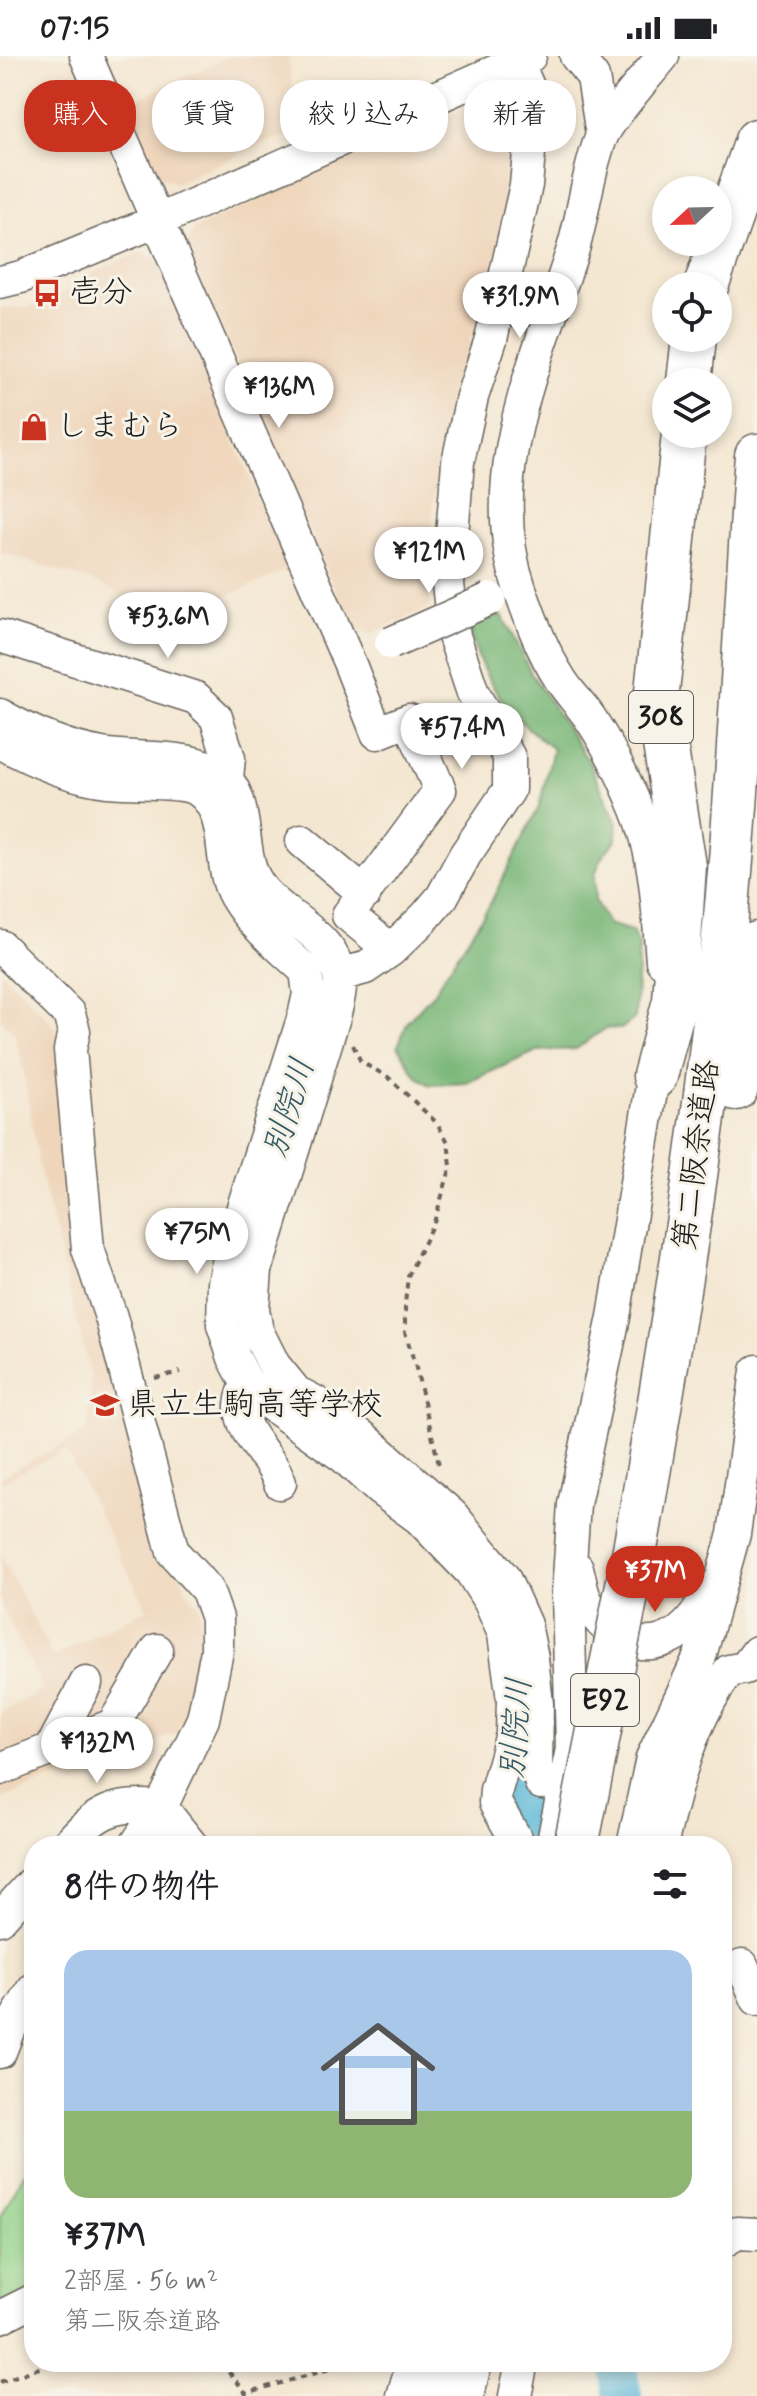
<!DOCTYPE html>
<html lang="ja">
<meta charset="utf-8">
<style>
:root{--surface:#fff;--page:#f6f6f6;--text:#202124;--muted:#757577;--line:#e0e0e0;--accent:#c8321e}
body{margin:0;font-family:Mynerve,"Klee One",sans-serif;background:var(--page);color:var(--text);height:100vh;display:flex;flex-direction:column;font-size:30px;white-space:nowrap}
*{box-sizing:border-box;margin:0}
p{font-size:26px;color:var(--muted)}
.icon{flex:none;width:44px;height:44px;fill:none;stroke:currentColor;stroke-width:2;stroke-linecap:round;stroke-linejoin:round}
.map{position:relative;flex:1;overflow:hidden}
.drawer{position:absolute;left:24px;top:1780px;width:708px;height:536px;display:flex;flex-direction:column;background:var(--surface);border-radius:32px;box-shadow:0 4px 12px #0003}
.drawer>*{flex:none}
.hud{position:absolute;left:24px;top:24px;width:710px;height:72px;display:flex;gap:16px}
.needle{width:52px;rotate:248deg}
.buttons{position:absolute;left:652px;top:120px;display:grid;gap:16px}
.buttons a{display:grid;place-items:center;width:80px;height:80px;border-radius:50%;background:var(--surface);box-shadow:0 4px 12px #0003;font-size:40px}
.price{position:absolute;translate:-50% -68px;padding:0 18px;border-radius:28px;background:#fff;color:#222;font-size:26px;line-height:52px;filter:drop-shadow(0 2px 4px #0008)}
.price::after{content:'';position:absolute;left:50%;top:48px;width:24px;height:18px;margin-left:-12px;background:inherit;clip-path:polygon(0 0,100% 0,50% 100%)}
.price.active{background:var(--accent);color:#fff}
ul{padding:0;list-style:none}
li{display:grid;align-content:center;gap:16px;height:424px;padding:0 40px}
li+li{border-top:2px solid var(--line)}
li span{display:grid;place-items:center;height:248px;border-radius:24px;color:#555}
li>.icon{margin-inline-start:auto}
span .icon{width:144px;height:144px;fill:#fffc;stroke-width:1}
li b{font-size:34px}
h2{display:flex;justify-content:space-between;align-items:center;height:96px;padding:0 40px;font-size:34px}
.chip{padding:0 28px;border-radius:32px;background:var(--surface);box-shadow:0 4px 12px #0003;font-size:28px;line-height:72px}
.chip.active{background:var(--accent);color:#fff}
.status{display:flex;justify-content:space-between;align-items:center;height:56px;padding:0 40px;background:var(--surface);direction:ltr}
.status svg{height:22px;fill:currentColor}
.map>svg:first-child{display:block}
.built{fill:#efd6bb}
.green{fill:#93d389;stroke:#587852;stroke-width:2}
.forest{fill:#76b575;stroke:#496848;stroke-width:2}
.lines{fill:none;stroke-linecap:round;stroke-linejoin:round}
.river{stroke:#59b7d8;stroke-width:38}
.minor-casing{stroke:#68635c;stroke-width:35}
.highway-casing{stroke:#68635c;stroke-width:47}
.path{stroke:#68635c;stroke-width:4;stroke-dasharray:6 6;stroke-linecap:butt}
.minor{stroke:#fff;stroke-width:32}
.highway{stroke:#fff;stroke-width:44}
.minor-bridge-casing{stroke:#68635c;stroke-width:35;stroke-linecap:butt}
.highway-bridge-casing{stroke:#68635c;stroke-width:47;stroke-linecap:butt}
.minor-bridge{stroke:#fff;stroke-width:32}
.highway-bridge{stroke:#fff;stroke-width:44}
.labels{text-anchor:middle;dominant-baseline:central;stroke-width:6;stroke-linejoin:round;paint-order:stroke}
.shield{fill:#f7f3e8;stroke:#5e5c59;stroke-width:2}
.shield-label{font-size:30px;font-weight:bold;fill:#1c1c1c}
.poi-label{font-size:32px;fill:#1c1c1c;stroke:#f7f3e8;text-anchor:start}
.street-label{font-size:32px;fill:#1c1c1c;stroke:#f7f3e8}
.water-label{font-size:34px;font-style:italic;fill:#345a67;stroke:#f7f3e8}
</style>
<div class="status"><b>07:15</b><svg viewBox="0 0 49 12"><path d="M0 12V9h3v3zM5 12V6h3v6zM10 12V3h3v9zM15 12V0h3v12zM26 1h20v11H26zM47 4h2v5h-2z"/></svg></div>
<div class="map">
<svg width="757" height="2340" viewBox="0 0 757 2340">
<rect width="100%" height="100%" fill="#f7f3e8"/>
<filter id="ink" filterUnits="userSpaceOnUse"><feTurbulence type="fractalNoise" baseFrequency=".0125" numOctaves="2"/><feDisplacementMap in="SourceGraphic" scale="16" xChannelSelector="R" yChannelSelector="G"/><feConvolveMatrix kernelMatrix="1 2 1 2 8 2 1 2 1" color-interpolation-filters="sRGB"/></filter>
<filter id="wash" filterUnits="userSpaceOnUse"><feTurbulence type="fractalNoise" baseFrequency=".006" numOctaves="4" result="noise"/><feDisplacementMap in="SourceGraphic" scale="32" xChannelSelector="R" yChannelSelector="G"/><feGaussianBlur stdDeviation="1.8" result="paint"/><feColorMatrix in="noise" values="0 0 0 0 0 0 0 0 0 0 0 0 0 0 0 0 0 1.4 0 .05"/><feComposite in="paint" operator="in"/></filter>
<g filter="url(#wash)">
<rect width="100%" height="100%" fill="#f4e7d2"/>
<path class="built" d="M230 0H288L298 76 264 87 176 127 159 120 127 48Z
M510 32 517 57 498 192 438 394 429 499 430 551 371 578 353 573 186 191 194 173Z
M139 197 156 203 289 513 172 564 95 526 0 496V252H25L73 233 94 216Z
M0 914 57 973 76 1195 186 1533 200 1551V1585L198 1623 186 1674 0 1743V1656L43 1634 0 1548V1498L53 1601 147 1553 66 1394 0 1427V1421L88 1375 91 1322 40 1116 21 1002 15 978 0 963Z"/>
<path class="green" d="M34 2107V2238L0 2256V2162L24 2117Z"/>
<path class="forest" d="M502 559 531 617 589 706 617 767 616 784 603 799 595 818V845L608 868 632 875 639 889 635 962 621 973 606 972 576 993 537 995 466 1027 430 1029 416 1020 398 990 408 965 432 939 489 850 539 751 553 693C518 666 495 643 478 601 475 591 470 581 471 571L485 562Z"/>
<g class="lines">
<path class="river" d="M519 1686C513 1717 505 1736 525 1764
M617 2306 623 2340"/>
</g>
</g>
<g filter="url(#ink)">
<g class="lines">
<defs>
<path id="minor" d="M86 0 349 606 377 677 409 664 440 734 348 859 391 894
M576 0 593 21 602 79
M0 226 21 221 157 165 530 0
M0 580 196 642 216 661 229 702 227 722
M0 659C31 677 66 692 102 698 137 704 176 698 210 712 250 730 239 780 251 814 268 861 336 871 340 925 341 936 337 950 334 961L256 1214 253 1253 257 1275 274 1309 296 1336 317 1347 364 1382 452 1459 504 1522 525 1569 532 1602 537 1648 536 1713 541 1727
M0 686C32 704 71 721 108 725 129 728 183 724 198 734 232 757 216 808 235 840 253 871 281 891 306 915L309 938 304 960 232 1186 224 1227 223 1269 234 1302 247 1327 271 1349 344 1401 379 1433 419 1462 471 1516 490 1546 504 1578 513 1644 512 1678 496 1734 495 1747 520 1790
M302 785 365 838
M0 890 69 958 74 975 70 994 88 1193 111 1261 173 1496 207 1534 217 1562V1595L203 1663 161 1751 135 1790
M662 905C658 855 656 797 636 751 624 722 609 691 592 665 582 649 568 637 559 621 542 595 530 562 520 533 480 419 539 301 573 193 584 157 587 117 601 82 609 62 648 19 663 0
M339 919 365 912 391 894 425 861 442 841 465 799 509 734V701L473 637 454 580 448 528 458 406 472 341 491 283 526 129 534 44 517 6
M247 1327C245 1334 240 1345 241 1352 242 1380 272 1401 280 1427
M577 1512C580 1522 581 1533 585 1542 608 1591 661 1605 695 1560 701 1552 704 1541 709 1532
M51 1693 86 1627
M0 1713 113 1669 157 1594
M66 1790C97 1755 113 1747 161 1751L192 1790
M552 1790 572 1693 568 1537 574 1448 614 1261 657 999
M633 1790 652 1702 700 1600 734 1478 757 1315
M661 1790C676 1727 690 1667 729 1615L745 1612 757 1596
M0 1863 34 1825
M742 1909 757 1943
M0 1996 8 1975 34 1933
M722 2186 737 2177 757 2178
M0 2261 34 2244
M403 2340 413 2306
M434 2340 440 2306
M515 2340 522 2306"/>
<path id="highway" d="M706 230 757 85
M689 326 694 282
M655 1020 675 945 684 810 657 636 684 378
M736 1032 757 888
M634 1499C674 1268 712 1037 731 804 742 670 747 534 757 400
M462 2340 469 2306"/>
</defs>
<use href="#minor" class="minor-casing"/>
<use href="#highway" class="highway-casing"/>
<path class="path" d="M353 989 361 1006 388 1021 437 1067 448 1086 451 1110 435 1163 408 1220 405 1248V1276L416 1312 440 1413
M155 1322 180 1316
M221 2306 246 2337 354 2306
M0 2326 56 2306"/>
<use href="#minor" class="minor"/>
<use href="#highway" class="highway"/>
<defs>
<path id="minor-bridge" d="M391 587 490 543"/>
<path id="highway-bridge" d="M576 1790 634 1499"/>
</defs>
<use href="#minor-bridge" class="minor-bridge-casing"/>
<use href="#highway-bridge" class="highway-bridge-casing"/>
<use href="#minor-bridge" class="minor-bridge"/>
<use href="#highway-bridge" class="highway-bridge"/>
</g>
</g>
<defs>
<symbol id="bus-bare" viewBox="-9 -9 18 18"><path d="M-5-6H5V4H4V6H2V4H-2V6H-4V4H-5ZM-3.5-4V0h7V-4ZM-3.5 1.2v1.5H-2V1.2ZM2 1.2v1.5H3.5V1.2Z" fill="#c8321e" stroke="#f7f3e8" stroke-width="2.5" paint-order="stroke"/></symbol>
<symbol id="shop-bare" viewBox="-9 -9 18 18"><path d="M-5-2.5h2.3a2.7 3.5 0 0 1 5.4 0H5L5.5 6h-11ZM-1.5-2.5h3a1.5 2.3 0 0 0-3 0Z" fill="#c8321e" stroke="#f7f3e8" stroke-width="2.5" paint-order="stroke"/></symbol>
<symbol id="school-bare" viewBox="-9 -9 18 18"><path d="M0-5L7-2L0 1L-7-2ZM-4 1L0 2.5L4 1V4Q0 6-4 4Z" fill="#c8321e" stroke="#f7f3e8" stroke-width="2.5" paint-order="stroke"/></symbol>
</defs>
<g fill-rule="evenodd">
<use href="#bus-bare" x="27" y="217" width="40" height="40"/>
<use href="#shop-bare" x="14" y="351" width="40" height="40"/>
<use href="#school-bare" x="85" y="1329" width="40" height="40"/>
</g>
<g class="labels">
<g class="shield">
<rect x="629" y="635" width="64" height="52" rx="6"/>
<rect x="571" y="1618" width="68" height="52" rx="6"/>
</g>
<g class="shield-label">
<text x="661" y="661">308</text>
<text x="605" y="1644">E92</text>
</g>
<g class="poi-label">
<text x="69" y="237">壱分</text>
<text x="56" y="371">しまむら</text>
<text x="127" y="1349">県立生駒高等学校</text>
</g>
<g class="street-label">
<text transform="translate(697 1099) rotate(-83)">第二阪奈道路</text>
</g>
<g class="water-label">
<text transform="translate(290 1052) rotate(-73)">別院川</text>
<text transform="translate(517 1672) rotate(-86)">別院川</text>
</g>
</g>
</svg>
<div class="buttons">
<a><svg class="needle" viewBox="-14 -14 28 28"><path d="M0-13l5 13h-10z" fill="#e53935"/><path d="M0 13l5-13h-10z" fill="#757577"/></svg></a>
<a><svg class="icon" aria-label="locate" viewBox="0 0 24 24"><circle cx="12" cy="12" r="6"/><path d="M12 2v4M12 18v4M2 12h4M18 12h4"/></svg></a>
<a><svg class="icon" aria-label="layers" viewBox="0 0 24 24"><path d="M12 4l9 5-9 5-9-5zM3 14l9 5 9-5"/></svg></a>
</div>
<b class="price" style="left:520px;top:284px">¥31.9M</b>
<b class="price" style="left:279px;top:374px">¥136M</b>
<b class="price" style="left:429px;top:539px">¥121M</b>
<b class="price" style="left:168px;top:604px">¥53.6M</b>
<b class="price" style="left:462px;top:715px">¥57.4M</b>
<b class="price" style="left:197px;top:1220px">¥75M</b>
<b class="price active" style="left:655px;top:1558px">¥37M</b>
<b class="price" style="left:97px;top:1729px">¥132M</b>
<div class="hud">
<a class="chip active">購入</a>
<a class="chip">賃貸</a>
<a class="chip">絞り込み</a>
<a class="chip">新着</a>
</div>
<section class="drawer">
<h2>8件の物件<svg class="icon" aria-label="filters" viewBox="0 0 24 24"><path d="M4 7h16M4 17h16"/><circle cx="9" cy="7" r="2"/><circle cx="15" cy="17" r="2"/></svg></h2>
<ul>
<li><span style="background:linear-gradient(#a9c7e8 65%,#8fb573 0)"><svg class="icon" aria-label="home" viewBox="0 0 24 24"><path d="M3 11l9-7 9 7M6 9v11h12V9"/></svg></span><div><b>¥37M</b><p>2部屋 · 56 m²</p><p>第二阪奈道路</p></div></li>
</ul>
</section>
</div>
